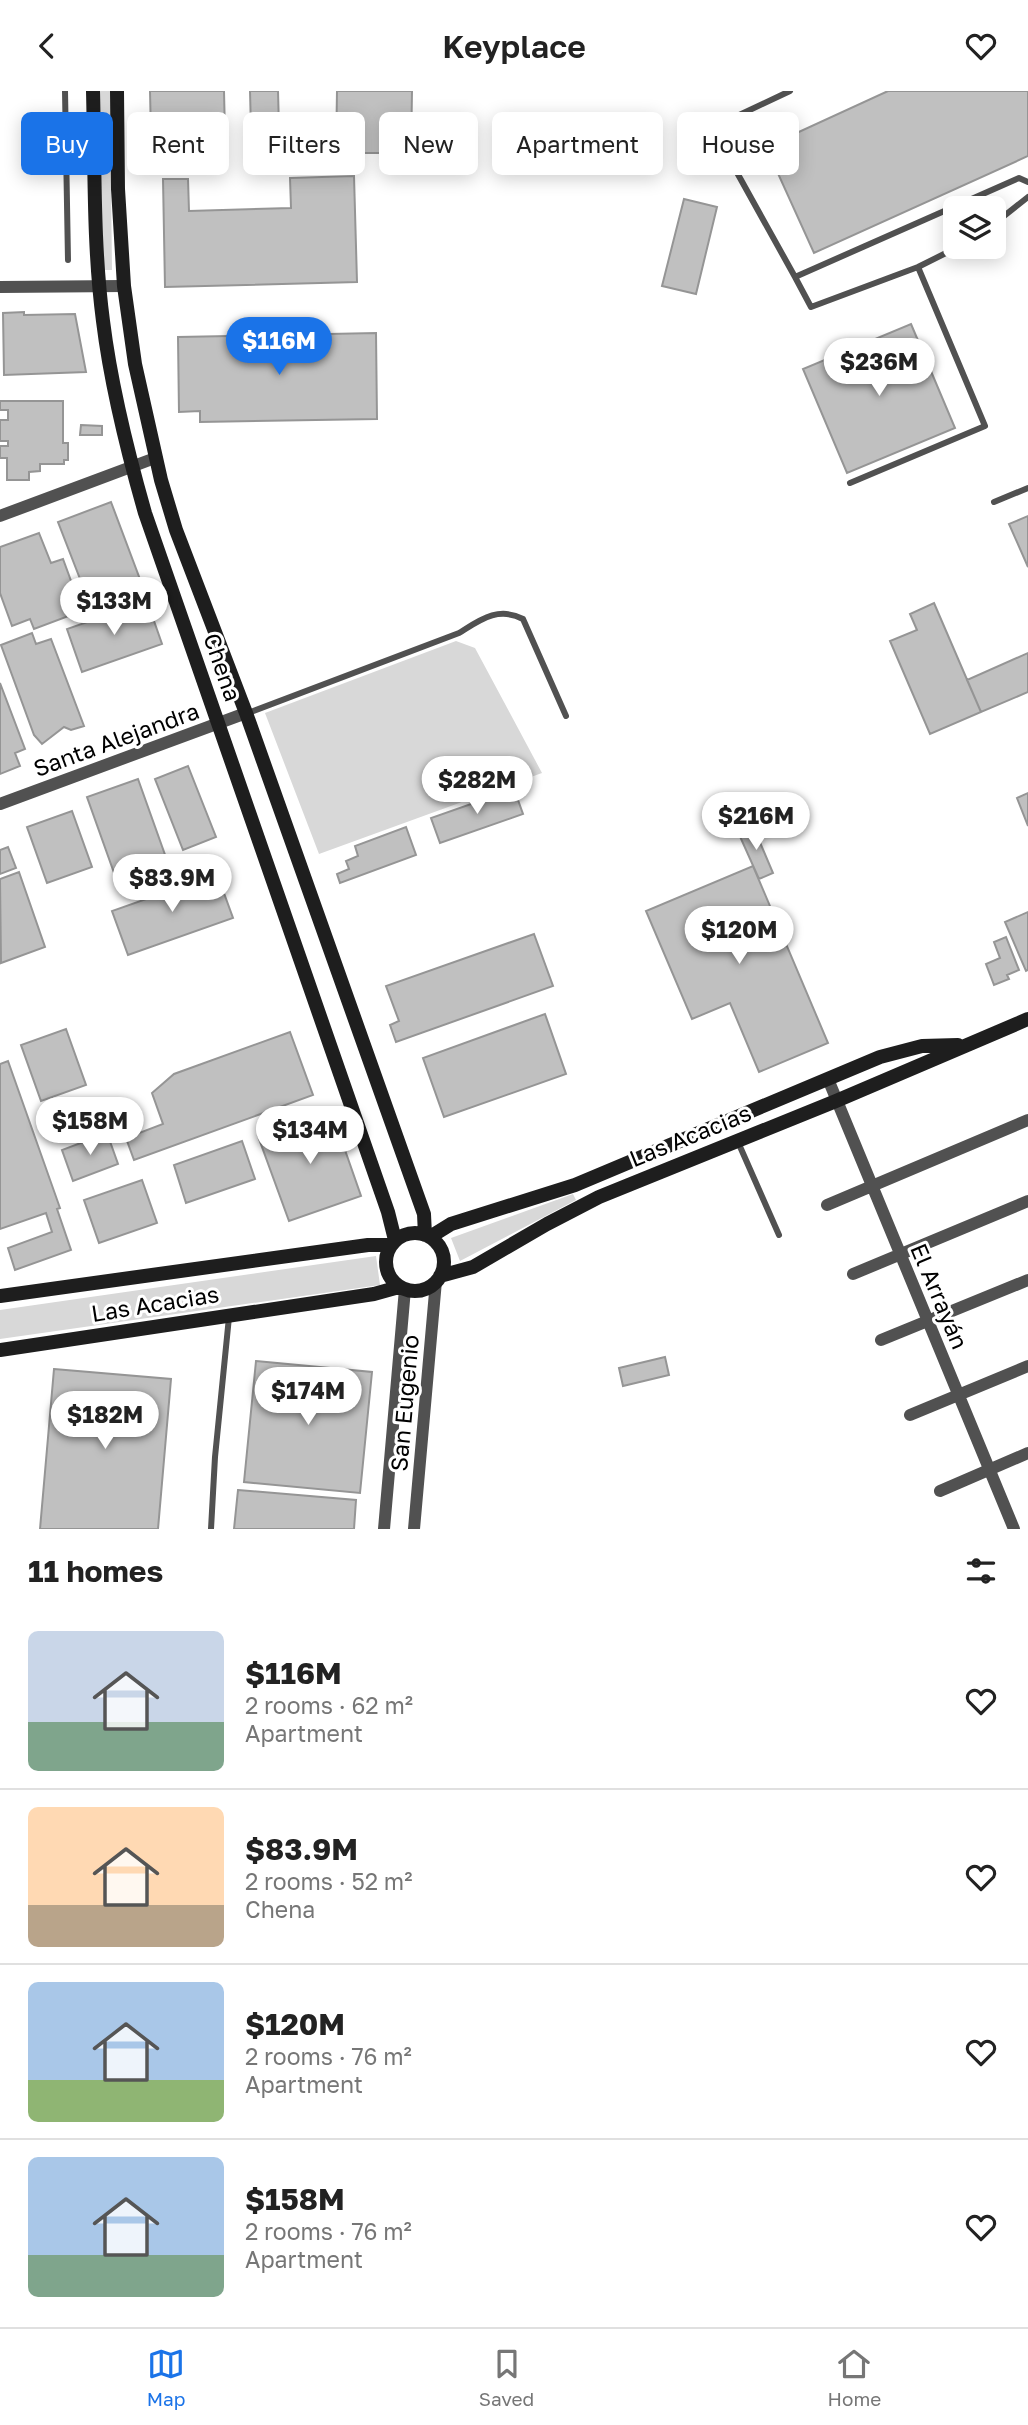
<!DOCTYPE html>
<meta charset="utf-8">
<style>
:root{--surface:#fff;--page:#f2f2f2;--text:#222;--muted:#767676;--line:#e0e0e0;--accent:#1a73e8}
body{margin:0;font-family:"Golos Text",sans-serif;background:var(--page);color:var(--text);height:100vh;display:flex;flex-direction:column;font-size:26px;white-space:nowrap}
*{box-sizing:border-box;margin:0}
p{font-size:23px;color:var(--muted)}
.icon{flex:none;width:38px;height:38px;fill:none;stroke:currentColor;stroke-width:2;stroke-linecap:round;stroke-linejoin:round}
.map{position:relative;height:1438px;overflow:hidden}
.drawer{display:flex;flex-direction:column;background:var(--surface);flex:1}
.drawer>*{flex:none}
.hud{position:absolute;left:21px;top:21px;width:987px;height:63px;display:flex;gap:14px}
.fabs{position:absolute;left:943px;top:105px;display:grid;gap:14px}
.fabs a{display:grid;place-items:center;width:63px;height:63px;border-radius:10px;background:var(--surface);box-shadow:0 4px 18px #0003;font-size:35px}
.price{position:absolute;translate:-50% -60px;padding:0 16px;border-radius:24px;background:#fff;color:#222;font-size:23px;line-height:46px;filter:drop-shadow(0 2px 4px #0008)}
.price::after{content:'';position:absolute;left:50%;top:42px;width:21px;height:16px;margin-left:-10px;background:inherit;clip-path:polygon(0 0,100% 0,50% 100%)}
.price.current{background:var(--accent);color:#fff}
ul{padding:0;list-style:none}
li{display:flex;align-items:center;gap:21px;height:175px;padding:0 28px}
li+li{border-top:2px solid var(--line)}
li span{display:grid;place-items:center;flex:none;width:196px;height:140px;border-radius:10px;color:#555}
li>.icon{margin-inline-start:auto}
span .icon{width:84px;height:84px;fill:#fffc;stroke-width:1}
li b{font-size:30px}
h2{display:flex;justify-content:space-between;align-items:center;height:84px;padding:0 28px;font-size:30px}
.pill{padding:0 24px;border-radius:10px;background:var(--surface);box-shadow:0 4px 18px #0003;font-size:24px;line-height:63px}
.pill.current{background:var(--accent);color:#fff}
header{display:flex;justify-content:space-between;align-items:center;height:91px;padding:0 28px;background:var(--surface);font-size:32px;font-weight:600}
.dock{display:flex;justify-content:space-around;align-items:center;height:98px;border-top:2px solid var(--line);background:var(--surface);font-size:19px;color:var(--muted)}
.dock a{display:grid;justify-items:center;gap:4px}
.dock .current{color:var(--accent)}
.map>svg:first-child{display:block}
.green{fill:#d8d8d8}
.building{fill:#c0c0c0;stroke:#959595;stroke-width:2}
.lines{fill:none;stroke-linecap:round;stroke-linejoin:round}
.lane{stroke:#515151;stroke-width:6}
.street{stroke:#515151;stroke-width:12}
.secondary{stroke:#1e1e1e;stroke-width:14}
.labels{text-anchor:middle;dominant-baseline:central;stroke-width:6;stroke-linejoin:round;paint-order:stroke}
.street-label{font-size:23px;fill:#000;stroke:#fff}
</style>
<header><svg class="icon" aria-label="back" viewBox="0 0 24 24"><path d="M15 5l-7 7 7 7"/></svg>Keyplace<svg class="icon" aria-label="heart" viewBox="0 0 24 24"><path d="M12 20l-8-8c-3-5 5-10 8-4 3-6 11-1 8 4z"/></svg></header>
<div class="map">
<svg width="1028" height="1438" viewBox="0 0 1028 1438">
<rect width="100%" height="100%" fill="#fff"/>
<path class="green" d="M99 0H110L112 179H103Z
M456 550 475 557 542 682 319 763 265 622Z
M573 1103 576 1109 460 1170 451 1147Z
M376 1165 380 1194 0 1248V1219Z"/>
<path class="building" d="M150 0H224L225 43 151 44Z
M250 0H278L279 37 251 38Z
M337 0H412L411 62H336Z
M888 0H1028V65L814 162 766 56Z
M354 85 357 191 165 196 163 88H188L189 120 291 117 290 87Z
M684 108 717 116 696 203 662 195Z
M24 221V224L75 223 86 281 4 284 3 222Z
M911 233 955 337 847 382 803 278Z
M376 242 377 328 200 331V320L179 321 178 246Z
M0 310H63V352H68V369H64V373H40V380L29 381V389H7V367H0V355H8V350H0V329H8V319H0Z
M81 334 102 335V344H80Z
M111 411 141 491 89 511 58 431Z
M1028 425V476L1009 433Z
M39 442 51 472 63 468 82 520 34 538 30 528 12 535 0 502V456Z
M147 510 162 553 82 581 67 538Z
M934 512 981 621 930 643 890 550 917 539 910 523Z
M32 542 36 553 51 548 84 635 71 639 64 636 42 653 34 644 1 554Z
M1028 562V601L981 621 967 589Z
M0 592 25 658 15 662 20 675 0 683Z
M188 675 216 746 183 759 155 688Z
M138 688 169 775 118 793 87 706Z
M514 698 523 723 440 752 431 727Z
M1028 702V735L1017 707Z
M72 720 92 776 47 792 27 736Z
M753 735 773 782 759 788 738 741Z
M406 736 416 764 340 792 337 783 349 778 346 770 358 765 355 755Z
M8 756 16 777 0 783V759Z
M753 775 828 952 759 981 730 912 692 928 646 820Z
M19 781 45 856 1 872 0 788Z
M217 783 233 827 128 864 112 820Z
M1028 821V879L1026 880 1005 831Z
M534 843 553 895 396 951 390 934 399 930 386 895Z
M1006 846 1019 879 1007 884 1009 888 994 894 986 873 1000 867 994 851Z
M545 923 566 983 444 1026 423 967Z
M66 938 86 994 41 1010 21 954Z
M290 941 313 1004 134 1069 126 1047 163 1033 152 1002 174 983Z
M8 970 60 1117 57 1118 71 1159 15 1179 8 1157 52 1141 46 1122 0 1138V973Z
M331 1019 361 1105 289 1130 258 1045Z
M107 1042 118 1073 73 1090 62 1059Z
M242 1050 255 1088 186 1112 174 1074Z
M142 1089 157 1132 99 1152 84 1109Z
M665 1266 669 1284 623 1295 619 1277Z
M256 1270 372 1281 360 1402 244 1391Z
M54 1278 171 1288 158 1438H40Z
M238 1399 356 1409 354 1438H234Z"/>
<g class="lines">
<path class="lane" d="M65 0 68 169
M790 0 735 26 723 42 725 60 795 186 1019 87 1028 91
M994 133 1028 106
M795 186 811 216 918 176 958 156
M850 392 985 335 918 176
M994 411 1028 397
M248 622 459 542C480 529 498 515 523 528L566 625
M738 1051 779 1144
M211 1438 215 1366 229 1226"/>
<path class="street" d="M0 196 124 195
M0 425 155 367
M0 713 246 622
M828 988 1014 1438
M827 1114 1028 1029
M853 1183 1028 1110
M881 1249 1028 1189
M910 1324 1028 1275
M940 1400 1028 1362
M384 1438 405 1198
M414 1438 436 1190"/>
<path class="secondary" d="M93 0C95 76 93 154 103 230 111 295 127 359 145 422L388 1121 395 1149
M117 0 118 98 124 195 135 273 161 389 176 439 246 622 424 1123 425 1144
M386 1171a29 29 0 1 1 58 0a29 29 0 1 1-58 0Z
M430 1146 451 1133 575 1094 880 966 922 955 958 954
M440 1185 473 1176 547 1133 599 1106 836 1010 1028 928
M0 1205 368 1154H391
M0 1259 374 1203 399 1196"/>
</g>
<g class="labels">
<g class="street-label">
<text transform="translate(223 576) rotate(71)">Chena</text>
<text transform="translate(116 648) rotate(-20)">Santa Alejandra</text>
<text transform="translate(690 1044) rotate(-22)">Las Acacias</text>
<text transform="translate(940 1205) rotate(67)">El Arrayán</text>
<text transform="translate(155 1212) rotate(-9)">Las Acacias</text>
<text transform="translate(404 1312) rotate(-85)">San Eugenio</text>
</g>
</g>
</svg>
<div class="fabs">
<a><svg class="icon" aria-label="layers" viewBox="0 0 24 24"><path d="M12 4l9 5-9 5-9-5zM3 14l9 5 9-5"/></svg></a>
</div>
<b class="price current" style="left:279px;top:286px">$116M</b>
<b class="price" style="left:879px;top:307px">$236M</b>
<b class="price" style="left:114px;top:546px">$133M</b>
<b class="price" style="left:477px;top:725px">$282M</b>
<b class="price" style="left:756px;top:761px">$216M</b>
<b class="price" style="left:172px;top:823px">$83.9M</b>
<b class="price" style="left:739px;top:875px">$120M</b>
<b class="price" style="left:90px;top:1066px">$158M</b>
<b class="price" style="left:310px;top:1075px">$134M</b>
<b class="price" style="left:308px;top:1336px">$174M</b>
<b class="price" style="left:105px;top:1360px">$182M</b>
<div class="hud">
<a class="pill current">Buy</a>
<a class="pill">Rent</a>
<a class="pill">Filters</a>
<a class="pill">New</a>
<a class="pill">Apartment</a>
<a class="pill">House</a>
</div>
</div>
<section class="drawer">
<h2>11 homes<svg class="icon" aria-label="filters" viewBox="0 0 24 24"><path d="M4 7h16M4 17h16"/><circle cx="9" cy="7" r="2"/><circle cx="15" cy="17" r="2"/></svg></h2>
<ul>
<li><span style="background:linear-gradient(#c9d6e8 65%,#7fa58c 0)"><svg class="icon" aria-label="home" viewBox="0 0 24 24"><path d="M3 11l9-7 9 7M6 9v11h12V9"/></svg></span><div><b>$116M</b><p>2 rooms · 62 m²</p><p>Apartment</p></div><svg class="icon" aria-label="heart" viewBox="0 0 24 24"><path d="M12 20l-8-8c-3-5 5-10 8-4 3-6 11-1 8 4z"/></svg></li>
<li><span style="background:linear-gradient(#ffd9b3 70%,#b9a48a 0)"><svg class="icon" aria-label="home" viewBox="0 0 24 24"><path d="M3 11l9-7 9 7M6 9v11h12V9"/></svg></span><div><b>$83.9M</b><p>2 rooms · 52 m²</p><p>Chena</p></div><svg class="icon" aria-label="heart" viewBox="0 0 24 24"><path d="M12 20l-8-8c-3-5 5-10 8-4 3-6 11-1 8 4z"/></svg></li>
<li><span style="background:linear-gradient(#a9c7e8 70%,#8fb573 0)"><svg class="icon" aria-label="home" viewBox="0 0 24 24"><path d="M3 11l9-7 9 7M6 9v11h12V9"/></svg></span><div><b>$120M</b><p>2 rooms · 76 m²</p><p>Apartment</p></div><svg class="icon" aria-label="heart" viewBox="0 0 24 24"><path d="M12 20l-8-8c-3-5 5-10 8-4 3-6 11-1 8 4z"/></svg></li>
<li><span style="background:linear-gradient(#a9c7e8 70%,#7fa58c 0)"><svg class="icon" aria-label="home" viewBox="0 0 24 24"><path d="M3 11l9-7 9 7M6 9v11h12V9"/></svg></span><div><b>$158M</b><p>2 rooms · 76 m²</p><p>Apartment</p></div><svg class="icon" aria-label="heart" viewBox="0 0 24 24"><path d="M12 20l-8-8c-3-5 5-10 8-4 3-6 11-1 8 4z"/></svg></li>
</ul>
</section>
<nav class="dock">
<a class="current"><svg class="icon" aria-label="map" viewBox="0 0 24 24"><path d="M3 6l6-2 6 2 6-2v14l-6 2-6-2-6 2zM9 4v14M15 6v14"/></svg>Map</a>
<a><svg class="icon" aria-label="saved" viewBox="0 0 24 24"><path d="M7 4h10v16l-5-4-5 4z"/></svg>Saved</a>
<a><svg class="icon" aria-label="home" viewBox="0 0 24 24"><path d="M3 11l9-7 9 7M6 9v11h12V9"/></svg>Home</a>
</nav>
